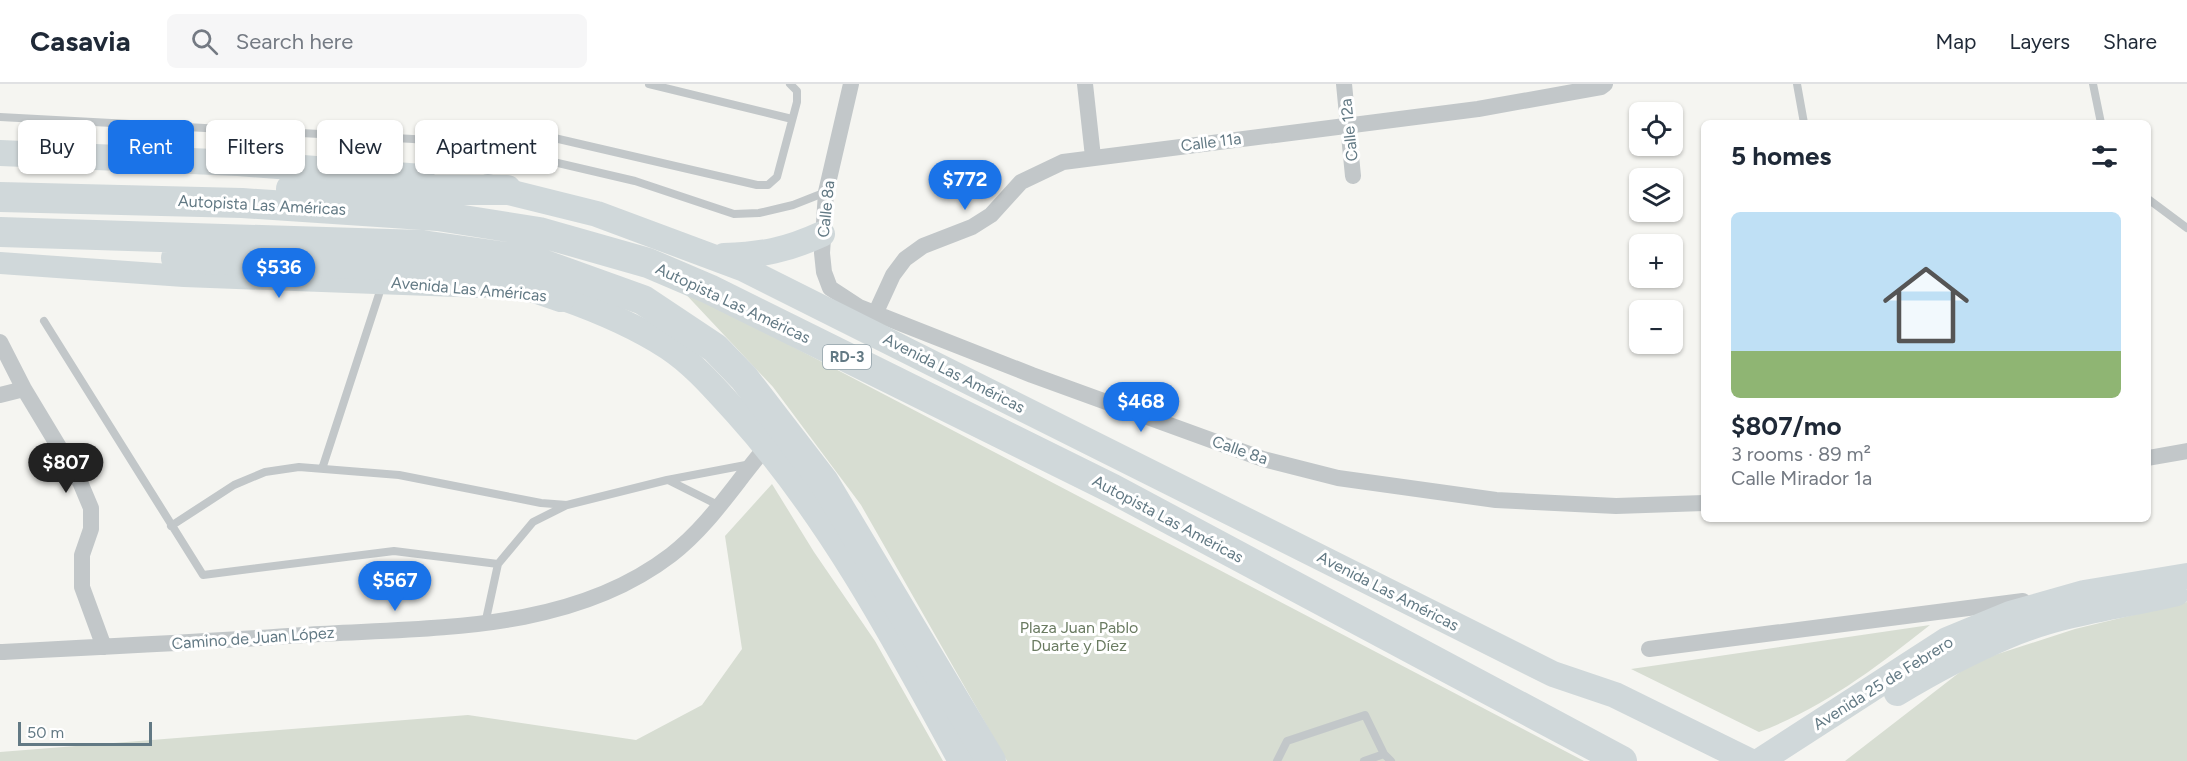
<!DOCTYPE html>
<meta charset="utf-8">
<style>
:root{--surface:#fff;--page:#f6f6f7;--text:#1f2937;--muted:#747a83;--line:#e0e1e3;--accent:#1a73e8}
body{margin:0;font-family:Figtree,sans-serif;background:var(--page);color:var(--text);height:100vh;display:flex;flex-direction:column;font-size:22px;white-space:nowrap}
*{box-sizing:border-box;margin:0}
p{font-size:20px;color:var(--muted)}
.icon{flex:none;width:33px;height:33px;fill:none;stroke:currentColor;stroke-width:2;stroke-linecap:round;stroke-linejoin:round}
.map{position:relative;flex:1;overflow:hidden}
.drawer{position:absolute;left:1701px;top:36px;width:450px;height:402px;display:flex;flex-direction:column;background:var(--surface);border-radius:9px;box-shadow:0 2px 4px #0004}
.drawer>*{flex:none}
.hud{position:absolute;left:18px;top:36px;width:570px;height:54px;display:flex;gap:12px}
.buttons{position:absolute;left:1629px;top:18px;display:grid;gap:12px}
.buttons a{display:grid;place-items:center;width:54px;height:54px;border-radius:9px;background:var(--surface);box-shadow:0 2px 4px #0004;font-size:30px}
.scale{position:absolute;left:18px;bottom:15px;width:134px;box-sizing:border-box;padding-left:6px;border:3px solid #627984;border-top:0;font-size:16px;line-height:21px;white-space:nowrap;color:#627984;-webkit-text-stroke:4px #fff;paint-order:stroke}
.price{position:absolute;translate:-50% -51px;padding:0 14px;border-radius:21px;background:var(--accent);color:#fff;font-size:20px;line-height:39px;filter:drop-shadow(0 2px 3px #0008)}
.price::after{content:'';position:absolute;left:50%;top:36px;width:18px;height:14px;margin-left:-9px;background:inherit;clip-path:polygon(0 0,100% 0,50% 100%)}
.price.active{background:#222;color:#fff}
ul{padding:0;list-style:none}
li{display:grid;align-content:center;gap:12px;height:318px;padding:0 30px}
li+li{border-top:2px solid var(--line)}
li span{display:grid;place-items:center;height:186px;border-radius:9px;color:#555}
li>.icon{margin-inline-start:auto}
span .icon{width:108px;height:108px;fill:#fffc;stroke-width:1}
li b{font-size:26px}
h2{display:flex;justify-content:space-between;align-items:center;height:72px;padding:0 30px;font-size:26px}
.chip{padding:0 21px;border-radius:9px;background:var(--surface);box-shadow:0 2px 4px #0004;font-size:21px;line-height:54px}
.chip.active{background:var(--accent);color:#fff}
header{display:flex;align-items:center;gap:36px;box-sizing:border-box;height:84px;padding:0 30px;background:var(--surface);border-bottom:2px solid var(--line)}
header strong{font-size:28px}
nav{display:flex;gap:33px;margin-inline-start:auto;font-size:21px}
.search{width:420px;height:54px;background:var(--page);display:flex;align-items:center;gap:15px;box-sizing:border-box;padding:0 21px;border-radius:9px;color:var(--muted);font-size:22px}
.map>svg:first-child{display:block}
.green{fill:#d7ddd2}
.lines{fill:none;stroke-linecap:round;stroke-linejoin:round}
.lane{stroke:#c2c7c9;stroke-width:8}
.street{stroke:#c2c7c9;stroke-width:16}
.secondary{stroke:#d0d8da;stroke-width:22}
.primary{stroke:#d0d8da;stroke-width:26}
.highway{stroke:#d0d8da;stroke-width:30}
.labels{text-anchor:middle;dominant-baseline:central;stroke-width:6;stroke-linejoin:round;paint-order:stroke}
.shield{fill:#fff;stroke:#91a1a9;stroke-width:1.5}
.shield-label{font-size:15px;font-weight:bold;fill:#627984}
.street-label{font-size:16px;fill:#627984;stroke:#fff}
.park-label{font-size:16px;fill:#6a7b61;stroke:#fff}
</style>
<header>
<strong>Casavia</strong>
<div class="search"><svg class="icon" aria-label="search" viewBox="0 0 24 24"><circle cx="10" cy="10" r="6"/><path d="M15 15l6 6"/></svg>Search here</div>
<nav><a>Map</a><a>Layers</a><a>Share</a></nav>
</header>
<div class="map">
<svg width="2187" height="677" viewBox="0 0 2187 677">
<rect width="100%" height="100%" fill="#f5f5f1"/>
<path class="green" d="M679 203 1584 677H1007L861 421 773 303Z
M772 400 814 468 875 557 943 677H0V668L468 631 636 656 702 621 742 565 725 452Z
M2187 518V677H1845L1973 578 2075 545Z
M1930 541C1877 583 1823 624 1759 648L1631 585Z"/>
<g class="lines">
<path class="lane" d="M649 0 792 35
M1797 0 1804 39
M2093 0 2101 39
M0 33 413 55 485 62 635 97 734 130 759 129 793 121 826 108
M537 50 757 101H768L777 93 797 18V7L790 0
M2148 115 2187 144
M44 237 203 491 394 467 498 480
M322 385 382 201
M668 396 720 422
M171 442 234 401 265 388 299 383 399 391 541 419 567 421
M485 540 498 480 533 438 567 421 667 396 751 380
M1277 677 1287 657 1365 631 1384 670 1391 677
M1364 677 1384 670"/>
<path class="street" d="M851 0 826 108 822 169 824 188 830 204 859 223 1032 291 1263 375 1338 394 1496 416 1616 422 1704 419
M1085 0 1093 73
M1344 0 1353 92
M876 228 893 191 905 175 923 162 972 143 991 131 1021 98 1063 78 1478 25 1601 3 1605 0
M0 258 24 305 80 398 91 424V445L82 471V503L104 563
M0 311 24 305
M2148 374 2187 367
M1649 565 2023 517
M0 568C101 563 203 558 304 551 427 543 568 550 671 471 710 441 735 399 767 362"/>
<path class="secondary" d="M0 179 184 192 484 203"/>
<path class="primary" d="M0 69 238 79 422 93
M488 103 597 130 742 184 1553 590 1615 611 1749 677
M724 172C762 171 787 166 822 150
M561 213C598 226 634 241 668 263 695 281 715 305 737 329 829 431 896 557 961 677
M1897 609C1932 588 1969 568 2007 552 2060 529 2121 522 2177 509
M1760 677 1947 556 2010 530 2084 509 2187 492"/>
<path class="highway" d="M291 105 507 106
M0 113 242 119 438 132 539 148 648 179 709 205 1113 405 1622 677
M0 148 422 161 534 177 643 216 715 264 744 294 824 398 991 677
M176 174 388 181 455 186 508 195 561 213"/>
</g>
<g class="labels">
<rect class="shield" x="823" y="261" width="48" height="24" rx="4.5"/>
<g class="shield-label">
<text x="847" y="273">RD-3</text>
</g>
<g class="street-label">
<text transform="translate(1349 46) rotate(-96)">Calle 12a</text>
<text transform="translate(1211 58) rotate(-7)">Calle 11a</text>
<text transform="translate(262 121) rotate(3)">Autopista Las Américas</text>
<text transform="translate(826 125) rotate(-84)">Calle 8a</text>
<text transform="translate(469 205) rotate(5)">Avenida Las Américas</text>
<text transform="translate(733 219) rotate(25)">Autopista Las Américas</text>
<text transform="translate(954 289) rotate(27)">Avenida Las Américas</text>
<text transform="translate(1240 366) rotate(19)">Calle 8a</text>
<text transform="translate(1168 435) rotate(28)">Autopista Las Américas</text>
<text transform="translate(1388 507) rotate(27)">Avenida Las Américas</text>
<text transform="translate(253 554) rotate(-4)">Camino de Juan López</text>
<text transform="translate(1883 599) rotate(-32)">Avenida 25 de Febrero</text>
</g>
<g class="park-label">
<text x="1079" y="543">Plaza Juan Pablo<tspan x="1079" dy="18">Duarte y Díez</tspan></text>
</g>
</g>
</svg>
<div class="buttons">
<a><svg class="icon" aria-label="locate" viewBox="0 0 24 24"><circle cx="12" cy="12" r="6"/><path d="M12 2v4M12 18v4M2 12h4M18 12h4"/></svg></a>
<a><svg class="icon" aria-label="layers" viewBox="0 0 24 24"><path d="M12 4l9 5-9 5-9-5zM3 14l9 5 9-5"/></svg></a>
<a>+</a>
<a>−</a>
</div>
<div class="scale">50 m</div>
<b class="price" style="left:965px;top:127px">$772</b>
<b class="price" style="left:279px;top:215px">$536</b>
<b class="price" style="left:1141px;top:349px">$468</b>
<b class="price active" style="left:66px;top:410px">$807</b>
<b class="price" style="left:395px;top:528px">$567</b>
<div class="hud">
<a class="chip">Buy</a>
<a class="chip active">Rent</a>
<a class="chip">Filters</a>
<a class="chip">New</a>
<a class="chip">Apartment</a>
</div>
<section class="drawer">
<h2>5 homes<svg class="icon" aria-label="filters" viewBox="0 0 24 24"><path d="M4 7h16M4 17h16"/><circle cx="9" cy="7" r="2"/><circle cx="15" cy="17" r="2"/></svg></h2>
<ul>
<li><span style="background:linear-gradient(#bfe0f5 75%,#8fb573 0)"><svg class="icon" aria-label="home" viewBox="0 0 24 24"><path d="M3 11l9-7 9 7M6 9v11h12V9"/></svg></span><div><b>$807/mo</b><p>3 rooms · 89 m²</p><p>Calle Mirador 1a</p></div></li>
</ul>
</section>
</div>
